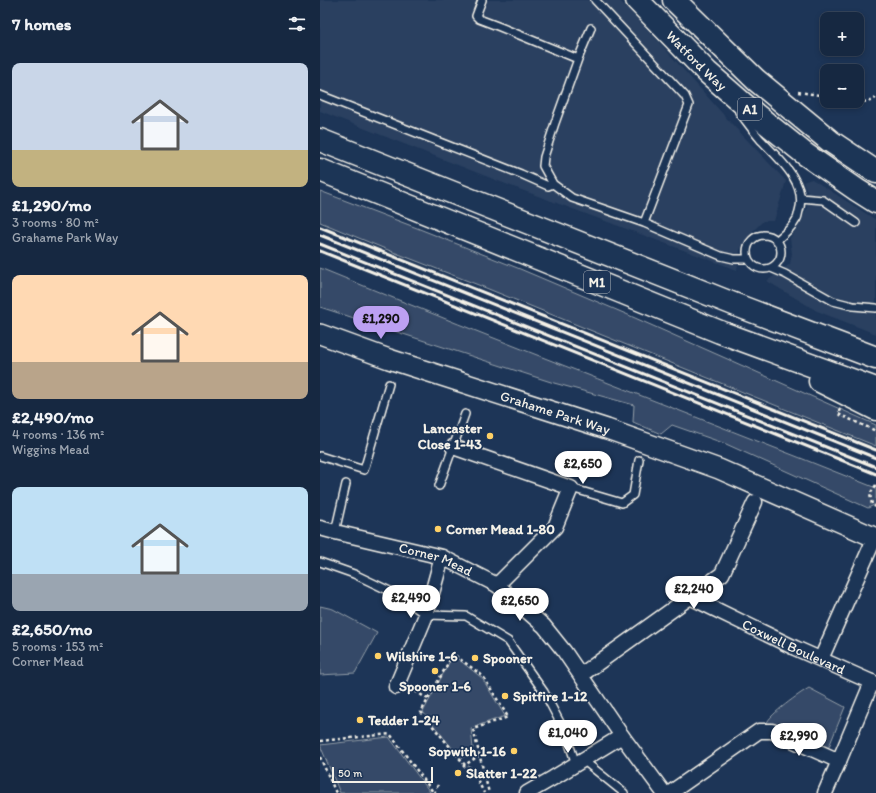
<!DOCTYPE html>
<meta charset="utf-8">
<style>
:root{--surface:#162841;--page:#23344c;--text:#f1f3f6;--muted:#9ea6b1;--line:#35445a;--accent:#bca0f2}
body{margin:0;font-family:Itim,sans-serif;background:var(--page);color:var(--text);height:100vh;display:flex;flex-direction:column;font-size:15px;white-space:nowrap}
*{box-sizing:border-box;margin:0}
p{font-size:13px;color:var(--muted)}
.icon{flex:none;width:22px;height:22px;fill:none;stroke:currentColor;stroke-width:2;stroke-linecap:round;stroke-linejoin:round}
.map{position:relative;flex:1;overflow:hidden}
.panel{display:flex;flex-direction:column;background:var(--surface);width:320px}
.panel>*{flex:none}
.controls{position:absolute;left:500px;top:12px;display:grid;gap:8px}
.controls a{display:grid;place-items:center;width:44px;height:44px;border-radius:8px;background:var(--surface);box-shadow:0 2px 6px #0003,0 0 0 1px var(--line);font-size:20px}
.scale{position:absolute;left:12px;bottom:10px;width:101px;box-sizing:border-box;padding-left:4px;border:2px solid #f4f1e8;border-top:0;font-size:11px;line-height:14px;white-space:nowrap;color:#f4f1e8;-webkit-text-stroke:3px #1d3557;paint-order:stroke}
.price{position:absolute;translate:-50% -34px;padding:0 9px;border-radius:14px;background:#fff;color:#222;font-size:13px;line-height:26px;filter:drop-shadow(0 1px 2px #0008)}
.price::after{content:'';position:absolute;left:50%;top:24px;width:12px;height:9px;margin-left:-6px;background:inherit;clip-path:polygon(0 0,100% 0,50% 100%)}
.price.active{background:var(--accent);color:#111}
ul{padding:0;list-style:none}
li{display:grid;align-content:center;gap:8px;height:212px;padding:0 12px}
li span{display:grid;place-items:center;height:124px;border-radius:8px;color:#555}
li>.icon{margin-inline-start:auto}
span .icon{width:72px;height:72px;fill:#fffc;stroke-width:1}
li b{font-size:17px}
h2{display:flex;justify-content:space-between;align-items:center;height:48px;padding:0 12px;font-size:17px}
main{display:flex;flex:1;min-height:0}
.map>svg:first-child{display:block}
.built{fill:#2a4060}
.green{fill:#354a67;stroke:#949ea8}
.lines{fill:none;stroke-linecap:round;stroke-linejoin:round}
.lane-casing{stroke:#f4f1e8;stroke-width:10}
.street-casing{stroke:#f4f1e8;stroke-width:17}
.secondary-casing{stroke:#f4f1e8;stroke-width:22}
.highway-casing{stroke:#f4f1e8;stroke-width:25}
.path{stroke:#f4f1e8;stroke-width:2.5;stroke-dasharray:3 3;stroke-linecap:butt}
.lane{stroke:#1d3557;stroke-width:7}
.street{stroke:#1d3557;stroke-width:14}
.secondary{stroke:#1d3557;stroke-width:19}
.highway{stroke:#1d3557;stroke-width:22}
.rail{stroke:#f4f1e8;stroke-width:3}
.poi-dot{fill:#ffd166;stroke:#1d3557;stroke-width:1.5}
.labels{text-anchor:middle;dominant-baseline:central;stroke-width:3.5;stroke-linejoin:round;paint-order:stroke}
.shield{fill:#1d3557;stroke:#b4b9bc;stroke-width:1}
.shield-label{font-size:13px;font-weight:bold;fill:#f4f1e8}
.street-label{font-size:14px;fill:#f4f1e8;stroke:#1d3557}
.poi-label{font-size:14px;font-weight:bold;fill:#f4f1e8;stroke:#1d3557;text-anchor:start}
</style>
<main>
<section class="panel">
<h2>7 homes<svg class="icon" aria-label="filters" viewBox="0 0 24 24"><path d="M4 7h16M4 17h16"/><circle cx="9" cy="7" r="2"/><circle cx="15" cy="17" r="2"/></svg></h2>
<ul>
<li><span style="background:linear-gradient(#c9d6e8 70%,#c2b280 0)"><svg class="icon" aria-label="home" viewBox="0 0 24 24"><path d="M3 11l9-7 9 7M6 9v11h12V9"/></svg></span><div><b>£1,290/mo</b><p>3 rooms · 80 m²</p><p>Grahame Park Way</p></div></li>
<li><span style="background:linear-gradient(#ffd9b3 70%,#b9a48a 0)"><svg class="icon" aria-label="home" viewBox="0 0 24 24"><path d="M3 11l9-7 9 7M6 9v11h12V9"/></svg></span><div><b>£2,490/mo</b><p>4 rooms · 136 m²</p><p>Wiggins Mead</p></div></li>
<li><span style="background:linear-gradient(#bfe0f5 70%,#9aa5b1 0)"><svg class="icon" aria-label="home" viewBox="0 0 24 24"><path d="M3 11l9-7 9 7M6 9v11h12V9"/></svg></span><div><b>£2,650/mo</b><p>5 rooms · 153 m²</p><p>Corner Mead</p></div></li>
</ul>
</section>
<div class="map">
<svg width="556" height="793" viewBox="0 0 556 793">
<rect width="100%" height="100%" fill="#1d3557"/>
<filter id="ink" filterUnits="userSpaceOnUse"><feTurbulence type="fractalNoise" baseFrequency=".025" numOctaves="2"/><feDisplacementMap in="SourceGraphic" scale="8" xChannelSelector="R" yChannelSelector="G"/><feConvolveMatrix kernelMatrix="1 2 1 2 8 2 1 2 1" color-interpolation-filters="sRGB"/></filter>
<g filter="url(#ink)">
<path class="built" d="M0 0H299L337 40 409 121 466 181 454 221H443L430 234 420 250 417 270 191 186 0 111Z
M492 179 556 220V334L497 311 447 281 470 264 472 254 470 238 481 222 487 208 488 193 483 182Z"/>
<path class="green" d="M0 191 97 228 200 269 306 314 556 425V446L161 286 63 248 0 222Z
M0 268C184 344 371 414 556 488V504L548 508 406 444 352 425 341 434 313 422 314 405 234 383 0 307Z
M0 606 13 609 57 633 35 673 0 675Z
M133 655 162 678 185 716 151 728 153 749 141 759 103 712Z
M489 688 525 707 508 749 447 723C449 715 480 693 489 688Z
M69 737 110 792V793H20L0 745Z"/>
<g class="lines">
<defs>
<path id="lane" d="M162 0 156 16 159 19 180 27 258 59 235 123 224 157 223 166 233 184 252 198 324 223 401 256 414 259H428
M275 0 365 96 369 105 324 223
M258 59 271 28
M0 95 201 174 228 186 233 184
M419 112C426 121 433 131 440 139 458 158 488 183 479 211 478 214 478 218 476 220 472 228 464 234 457 240
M481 198 503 200 536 223
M427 252a17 17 0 1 1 34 0a17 17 0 1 1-34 0Z
M451 268 465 274 513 301 533 306 556 308
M0 456 44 470 69 384
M119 486 145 414
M251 488 302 503 313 495 319 460
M15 532 26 484
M0 562 34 574 78 595 106 615 146 616 188 641 224 692 245 732 256 764
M263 760 304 793"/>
<g id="street">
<path d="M133 447 251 488 235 527 177 585"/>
<path id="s1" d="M0 528 15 532 122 557 177 585 224 626 244 651 302 736 344 793"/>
<path id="s2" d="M370 597 475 648 556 684"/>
<path d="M501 659 555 537"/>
<path d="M261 675 402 574 435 502"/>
<path d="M76 687 106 615 122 557"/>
<path d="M207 793 233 778 302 736"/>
<path d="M350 793 439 731H452L519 761 552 682"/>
<path d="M505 793 519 761"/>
</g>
<g id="secondary">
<path id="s3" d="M0 334 69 359 287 429 399 469 556 538"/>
</g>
<g id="highway">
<path id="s4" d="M317 0 387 72 435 114 485 154 537 190 556 202"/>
<path d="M354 0 436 80 510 141 556 172"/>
<path d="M0 140 416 305 556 358"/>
<path d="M0 170 400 332 556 389"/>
<path d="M500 381 556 409"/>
</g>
</defs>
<use href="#lane" class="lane-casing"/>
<use href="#street" class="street-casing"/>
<use href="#secondary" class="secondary-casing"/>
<use href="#highway" class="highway-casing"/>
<path class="path" d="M478 92 507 96
M537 101 548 102 556 98
M520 409 518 414 556 431
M556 485 550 494 552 505 556 507
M90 688 108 699
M0 741 70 734 113 792V793
M160 755 145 765 101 712 133 654 163 676 188 717 153 729 169 793
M0 757 16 793
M143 767 145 765 152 769 164 793
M114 793 118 785"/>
<use href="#lane" class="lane"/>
<use href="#street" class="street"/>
<use href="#secondary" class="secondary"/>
<use href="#highway" class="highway"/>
<path class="rail" d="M0 227 556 450
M0 235 556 458
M0 244 556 467
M0 251 556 474"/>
</g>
</g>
<g class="poi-dot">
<circle cx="170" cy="436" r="4"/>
<circle cx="118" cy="529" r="4"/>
<circle cx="58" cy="656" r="4"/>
<circle cx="155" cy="658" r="4"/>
<circle cx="115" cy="671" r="4"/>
<circle cx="185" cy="696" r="4"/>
<circle cx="40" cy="720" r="4"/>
<circle cx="194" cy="751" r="4"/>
<circle cx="138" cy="773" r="4"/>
</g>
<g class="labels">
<g class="shield">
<rect x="418" y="98" width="24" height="22" rx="3"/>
<rect x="264" y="271" width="26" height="22" rx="3"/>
</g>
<g class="shield-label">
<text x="430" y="109">A1</text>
<text x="277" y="282">M1</text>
</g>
<g class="street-label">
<text stroke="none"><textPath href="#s4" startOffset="85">Watford Way</textPath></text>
<text stroke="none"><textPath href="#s3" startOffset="248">Grahame Park Way</textPath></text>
<text stroke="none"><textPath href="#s1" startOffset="120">Corner Mead</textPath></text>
<text stroke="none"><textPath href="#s2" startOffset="115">Coxwell Boulevard</textPath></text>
</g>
<g class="poi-label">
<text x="162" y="428" text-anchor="end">Lancaster<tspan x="162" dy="16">Close 1-43</tspan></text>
<text x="126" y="529">Corner Mead 1-80</text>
<text x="66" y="656">Wilshire 1-6</text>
<text x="163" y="658">Spooner</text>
<text x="115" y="686" text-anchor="middle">Spooner 1-6</text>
<text x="193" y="696">Spitfire 1-12</text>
<text x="48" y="720">Tedder 1-24</text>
<text x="186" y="751" text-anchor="end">Sopwith 1-16</text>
<text x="146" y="773">Slatter 1-22</text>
</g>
</g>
</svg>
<div class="controls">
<a>+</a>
<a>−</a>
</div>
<div class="scale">50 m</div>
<b class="price active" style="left:61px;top:340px">£1,290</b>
<b class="price" style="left:263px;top:485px">£2,650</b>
<b class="price" style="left:374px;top:610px">£2,240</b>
<b class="price" style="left:91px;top:619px">£2,490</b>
<b class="price" style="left:200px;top:622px">£2,650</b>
<b class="price" style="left:248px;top:754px">£1,040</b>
<b class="price" style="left:479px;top:757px">£2,990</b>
</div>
</main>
